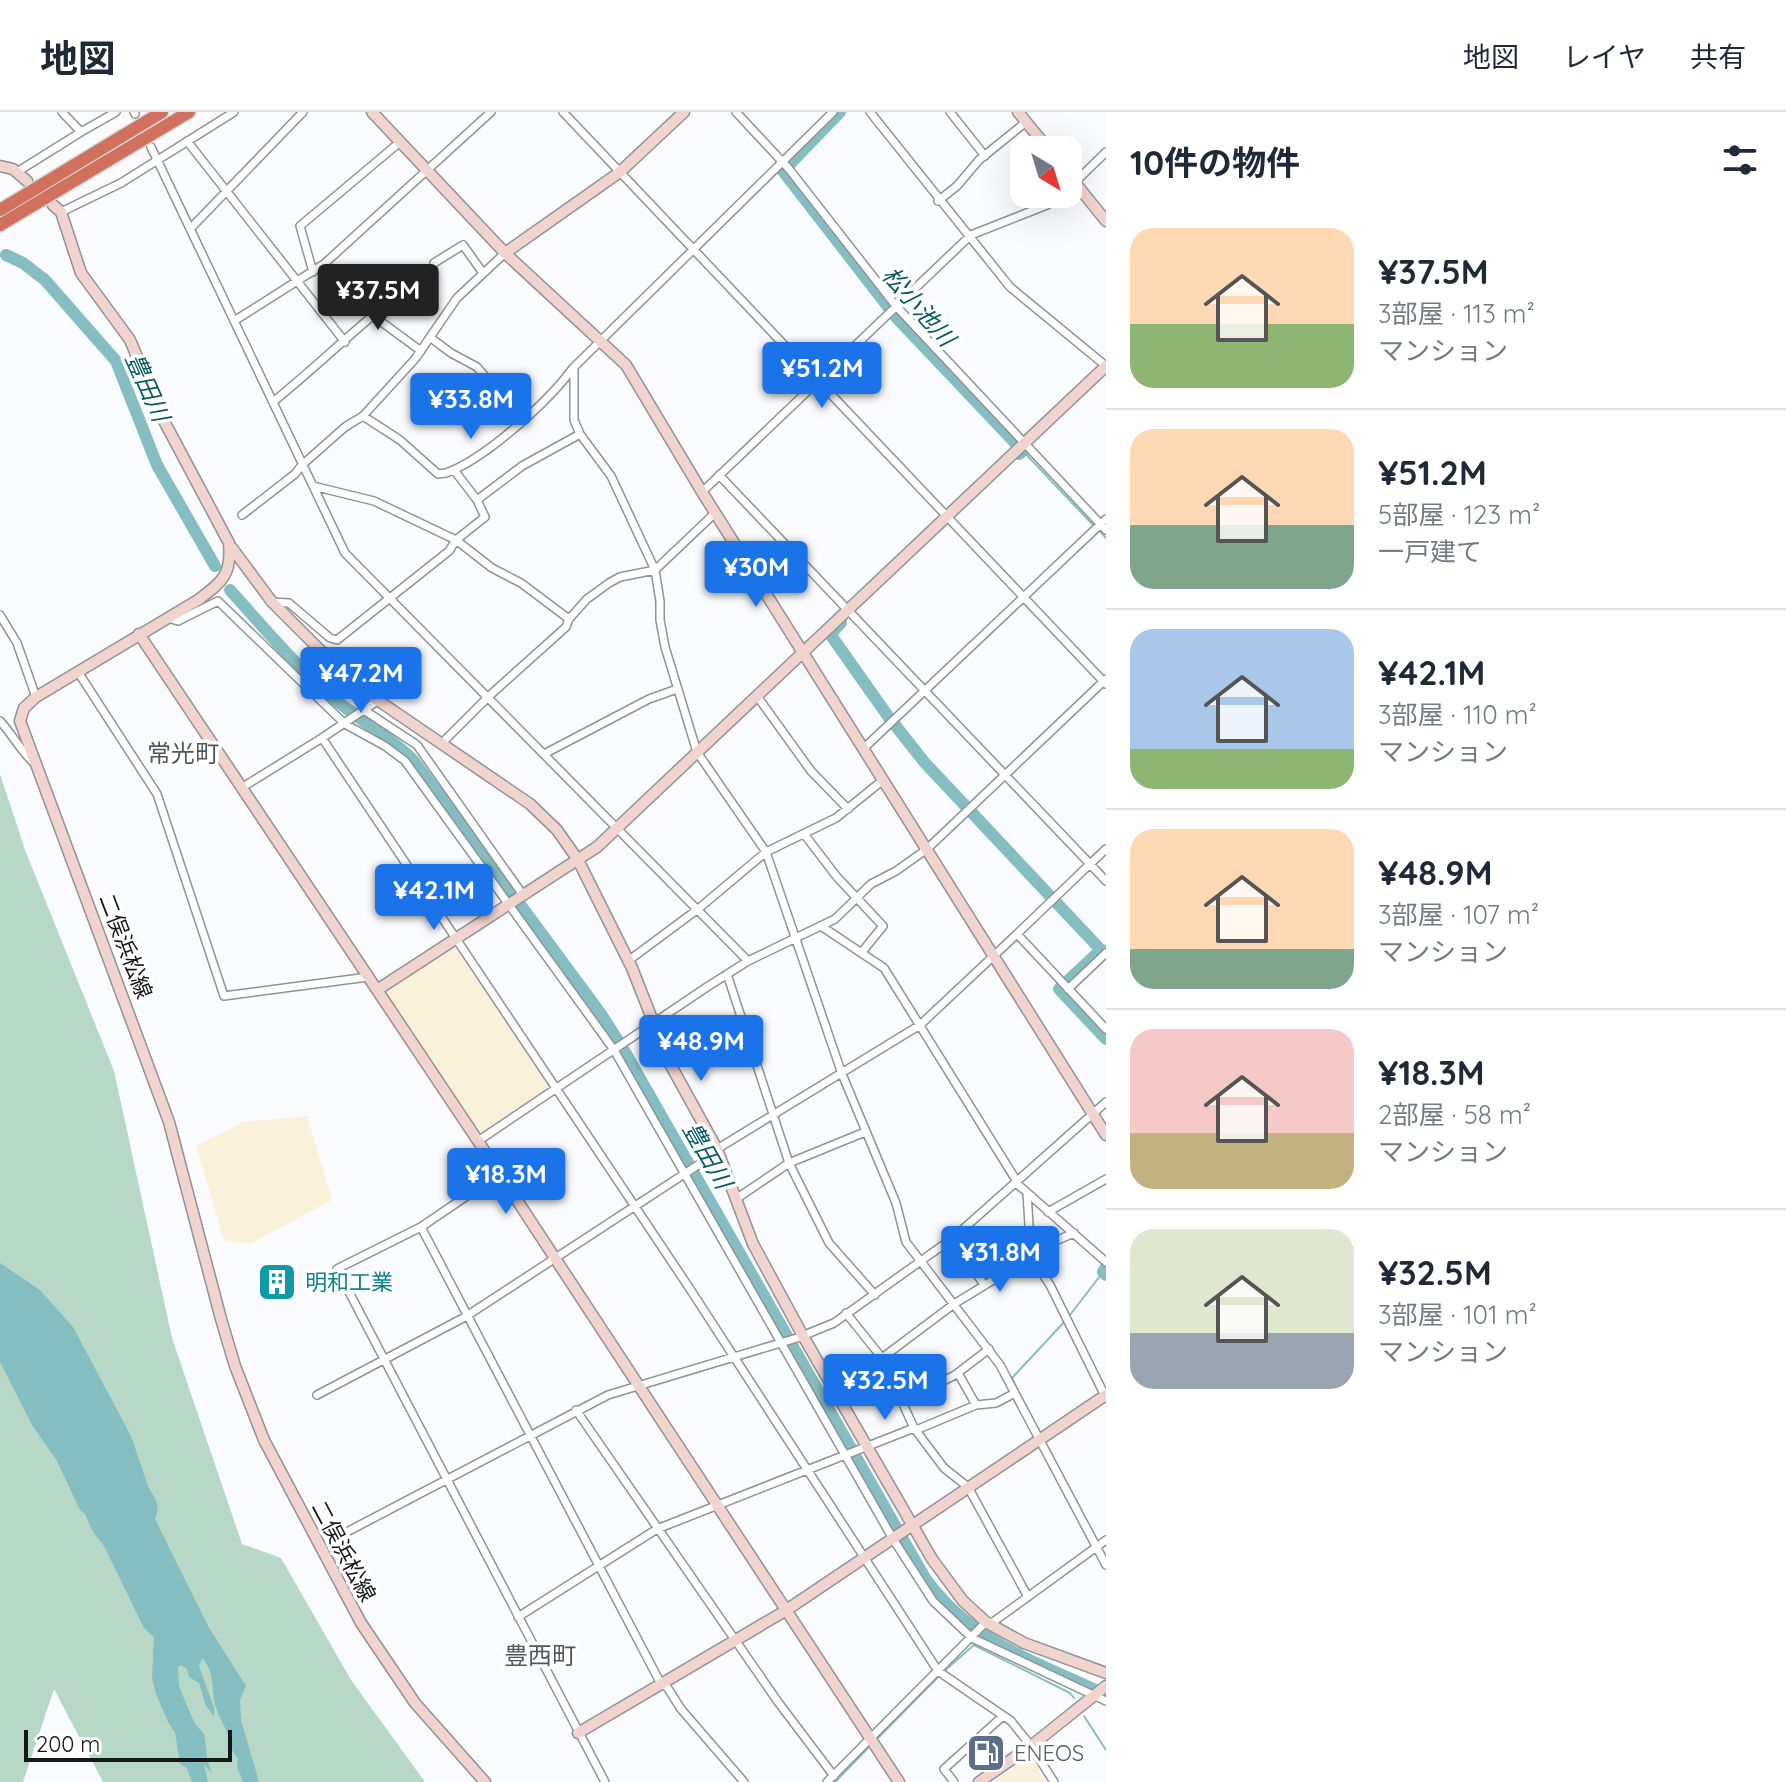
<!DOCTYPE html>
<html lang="ja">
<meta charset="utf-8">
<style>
:root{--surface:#fff;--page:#f6f6f7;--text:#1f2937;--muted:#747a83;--line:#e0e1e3;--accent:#1a73e8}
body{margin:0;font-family:Quicksand,"Noto Sans JP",sans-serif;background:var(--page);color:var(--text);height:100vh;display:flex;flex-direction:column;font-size:30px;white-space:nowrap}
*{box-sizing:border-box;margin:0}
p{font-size:26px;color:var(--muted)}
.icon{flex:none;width:44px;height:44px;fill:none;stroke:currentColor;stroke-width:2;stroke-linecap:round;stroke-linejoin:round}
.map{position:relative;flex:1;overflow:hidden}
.panel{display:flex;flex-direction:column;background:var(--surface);width:680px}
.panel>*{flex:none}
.needle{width:52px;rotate:142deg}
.tools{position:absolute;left:1010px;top:24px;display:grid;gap:16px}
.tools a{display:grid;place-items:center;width:72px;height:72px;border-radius:16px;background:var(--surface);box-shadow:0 8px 32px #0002;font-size:40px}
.scale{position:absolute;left:24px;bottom:20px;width:208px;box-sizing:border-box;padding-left:8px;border:4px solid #161719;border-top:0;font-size:22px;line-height:28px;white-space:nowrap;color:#161719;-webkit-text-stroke:6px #fff;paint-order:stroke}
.price{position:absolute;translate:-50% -68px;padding:0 18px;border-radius:8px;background:var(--accent);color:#fff;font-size:26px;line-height:52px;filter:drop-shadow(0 2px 4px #0008)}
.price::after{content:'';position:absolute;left:50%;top:48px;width:24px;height:18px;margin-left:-12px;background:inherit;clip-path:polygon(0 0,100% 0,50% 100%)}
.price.current{background:#222;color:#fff}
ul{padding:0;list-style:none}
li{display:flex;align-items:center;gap:24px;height:200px;padding:0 24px}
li+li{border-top:2px solid var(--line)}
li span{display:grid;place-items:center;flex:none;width:224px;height:160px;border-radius:24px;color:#555}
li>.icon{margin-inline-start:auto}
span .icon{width:96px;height:96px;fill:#fffc;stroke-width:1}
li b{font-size:34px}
h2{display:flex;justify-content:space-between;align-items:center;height:96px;padding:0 24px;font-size:34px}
header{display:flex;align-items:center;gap:48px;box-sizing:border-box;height:112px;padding:0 40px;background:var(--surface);border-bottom:2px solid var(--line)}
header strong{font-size:38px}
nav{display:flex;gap:44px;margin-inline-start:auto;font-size:28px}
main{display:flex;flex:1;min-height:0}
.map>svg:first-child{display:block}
.industrial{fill:#faf1db}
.green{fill:#b7d7c7}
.water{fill:#84bec1}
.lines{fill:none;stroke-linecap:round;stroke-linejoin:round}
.stream{stroke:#84bec1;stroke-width:2}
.river{stroke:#84bec1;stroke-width:12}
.street-casing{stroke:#8f9299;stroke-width:10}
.secondary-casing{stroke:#8f9299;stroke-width:13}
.highway-casing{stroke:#d5d5d6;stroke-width:15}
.street{stroke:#fff;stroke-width:7}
.secondary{stroke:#f1d4ce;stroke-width:10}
.highway{stroke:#d1715d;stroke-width:12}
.labels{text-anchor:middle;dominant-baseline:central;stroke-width:7;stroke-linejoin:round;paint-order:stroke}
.street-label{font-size:22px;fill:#161719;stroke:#fff}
.culture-label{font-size:22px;fill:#0d838f;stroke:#fff;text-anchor:start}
.service-label{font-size:22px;fill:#4e5e75;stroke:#fff;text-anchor:start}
.water-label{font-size:24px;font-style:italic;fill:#065c61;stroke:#fff}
.neighbourhood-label{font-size:24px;fill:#53555c;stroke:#fff}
</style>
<header>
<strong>地図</strong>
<nav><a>地図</a><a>レイヤ</a><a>共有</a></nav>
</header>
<main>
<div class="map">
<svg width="1106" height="1670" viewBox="0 0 1106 1670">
<rect width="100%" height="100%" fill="#fafbfe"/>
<path class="industrial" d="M455 835 550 975 479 1025 384 881Z
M307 1004 332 1088 250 1132 224 1128 196 1034 243 1010Z
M1030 1644 1046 1670H992Z"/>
<path class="green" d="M0 662 25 738 114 959 172 1226 242 1432 281 1446 351 1568 425 1670H103L54 1577 23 1670H0Z"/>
<path class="water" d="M0 1151 40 1178 73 1215 131 1324 148 1374 156 1388 158 1397 155 1407 208 1514 246 1574 240 1588 241 1608 259 1670H243L237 1655 238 1647C229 1637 231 1629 226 1618 222 1608 215 1598 214 1587 212 1573 214 1559 202 1546L199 1554 214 1596V1604L206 1594 199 1571 189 1565 187 1557 181 1553 178 1555 179 1575 195 1612 204 1622 208 1651 212 1661 204 1653 208 1670H192L187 1656 180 1652 175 1620 169 1612 156 1582 152 1566 154 1525 144 1516 104 1434 92 1418 85 1402 80 1398 57 1349 32 1313 0 1250Z"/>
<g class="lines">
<path class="stream" d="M1023 339 1094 414
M1099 418 1106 426
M1101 838 1106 833
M1089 1139 1106 1155
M1070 1203 1103 1160
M1023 1290 1012 1266 1066 1208
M1049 1338 1097 1429
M943 1560 974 1533 1070 1581 1074 1586
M1084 1604 1106 1638
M878 1626 939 1564
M835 1670 868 1636"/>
<path class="river" d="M840 0 783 59 896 205 1023 339 1019 342
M6 143 23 151 45 168 116 249 157 353 215 454
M230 478C266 518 300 559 342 593 366 612 393 627 414 649L601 902 622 935 925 1466C972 1531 1037 1550 1106 1583
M841 511 830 522 890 607
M895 613 925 651 1101 838 1059 877 1106 927
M1106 1155 1103 1160 1106 1163"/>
<defs>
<path id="street" d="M134 0 135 2
M563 0 1106 572
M736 0 789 57 896 194 1106 418
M833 0 574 255V308L580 322 611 364 655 458 660 489V508L665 535 697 640 766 740 842 962 896 1091 906 1130 1000 1253 1106 1453
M870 0 1010 175 1106 254
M950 0 985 44
M81 20 116 0
M187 29 345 230
M151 35 345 441 748 849
M17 60 81 20 62 0
M1068 77 1106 40
M938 89 957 74 979 48 1026 10
M61 100 121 71 234 0
M190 117 303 0
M313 160 300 114 400 30
M372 203 421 239
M234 209 324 152 491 0
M431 226 451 241 477 255 522 307
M273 290C327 246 376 196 433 157L434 151 463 133 483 161
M363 304 400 328 438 362 446 361C485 347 548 290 573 256
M454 358 477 388 485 405 456 428 492 456 521 471 569 507 587 487 609 471 620 465 655 458 715 401
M719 363 1090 752 1106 737
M702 380 971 123 1047 93 1061 82
M477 388 522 354 580 322
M242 403 295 362 302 353 345 315 363 304 415 247 457 186 505 141
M272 490 289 491 330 526 337 528 449 439 456 428 374 389 313 374
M0 503 17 531 36 585
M168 506 178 509 218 489 345 612 385 634 405 649 614 938 893 1427 933 1489 972 1526 1106 1589
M78 560 157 682 224 884 368 865
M757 584 811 659 848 697
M364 598 417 633 523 783
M0 609C12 622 20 638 33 650
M322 626 377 589
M441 632 488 585 566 515 569 507
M863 637 1106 407
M544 642 649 587 677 577
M243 675 322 626 688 1174 938 1559 1011 1609 1031 1634 1054 1670
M804 722 837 765 883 814 862 840
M821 814 884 856 1016 1068
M1017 822 1090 752 1106 769
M628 849 698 797 766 740 836 706 883 668
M727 862 789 1051 829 1131 875 1183
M1068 877 1106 841
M478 1029 707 875 748 849 835 807 871 772 896 759 927 737 1106 567
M717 1037 920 913 1017 822 1106 917
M499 1062 421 1115 337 1157 605 1670
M1015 1070 1106 1150
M1027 1081 1031 1145 1050 1173 1106 1286
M736 1087 789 1051 865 1020
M1048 1100 1106 1067
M421 1115 661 1572 667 1575 681 1597 744 1670
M953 1126 984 1173
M1030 1140 1074 1121
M846 1201 882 1246 914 1316 944 1356 968 1375 1028 1485
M882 1246 954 1192 1031 1145
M958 1261 976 1293
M317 1283 465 1205 718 1040
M903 1290 955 1263 989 1237
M576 1298 778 1590 834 1664
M916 1318 976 1293 996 1291 1015 1281
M341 1423 608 1283 797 1226 834 1211 953 1126 1106 990
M518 1505 657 1417 914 1316
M827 1670 986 1510H993L1106 1428
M954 1670 944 1657 1003 1604"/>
<path id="secondary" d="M372 0 505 141 626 253 702 380 1106 1023
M1018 0 1049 38
M0 54 13 57 27 69
M1068 62 1106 109
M53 93 61 100 81 161 130 228 164 309 229 431C232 463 222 470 198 488L36 585 24 596 20 609 169 1010 221 1207 235 1254 264 1328 361 1511 415 1591 485 1670
M505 141 620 60 684 0
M232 436 272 490 354 572 530 692 557 718 578 748 632 856 669 950 717 1037 753 1132 803 1224 932 1447 963 1489 986 1510 1024 1531 1106 1561
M139 522 478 1029 899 1670
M377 878 597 735 1106 254
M578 1621 785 1499 1106 1283
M979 1670 1031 1634 1106 1574"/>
<path id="highway" d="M0 98 162 0
M0 113 189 0"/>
</defs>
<use href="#street" class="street-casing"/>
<use href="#secondary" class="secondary-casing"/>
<use href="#highway" class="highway-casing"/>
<use href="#street" class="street"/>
<use href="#secondary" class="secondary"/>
<use href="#highway" class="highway"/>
</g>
<defs>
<symbol id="building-square" viewBox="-11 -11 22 22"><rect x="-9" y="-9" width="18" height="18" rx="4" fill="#0f9aa8" stroke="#fff"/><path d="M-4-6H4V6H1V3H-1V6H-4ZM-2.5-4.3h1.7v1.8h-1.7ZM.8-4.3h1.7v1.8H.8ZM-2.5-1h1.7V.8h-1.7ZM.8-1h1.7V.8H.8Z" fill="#fff"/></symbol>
<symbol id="fuel-square" viewBox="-11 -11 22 22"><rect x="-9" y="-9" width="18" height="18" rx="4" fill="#5c6f8a" stroke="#fff"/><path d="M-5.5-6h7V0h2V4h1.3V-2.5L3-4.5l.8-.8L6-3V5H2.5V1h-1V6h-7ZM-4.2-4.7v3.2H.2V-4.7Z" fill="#fff"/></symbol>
</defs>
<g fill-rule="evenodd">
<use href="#building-square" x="255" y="1148" width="44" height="44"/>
<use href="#fuel-square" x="964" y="1619" width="44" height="44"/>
</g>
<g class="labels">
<g class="street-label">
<text transform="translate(126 834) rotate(69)">二俣浜松線</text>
<text transform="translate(344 1439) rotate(62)">二俣浜松線</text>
</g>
<g class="culture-label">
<text x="305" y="1170">明和工業</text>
</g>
<g class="service-label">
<text x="1014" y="1641">ENEOS</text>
</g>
<g class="water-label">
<text transform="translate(919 194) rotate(49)">松小池川</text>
<text transform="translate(148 275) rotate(66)">豊田川</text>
<text transform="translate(708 1043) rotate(60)">豊田川</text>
</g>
<g class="neighbourhood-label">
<text x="183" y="641">常光町</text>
<text x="540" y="1543">豊西町</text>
</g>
</g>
</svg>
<div class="tools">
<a><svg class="needle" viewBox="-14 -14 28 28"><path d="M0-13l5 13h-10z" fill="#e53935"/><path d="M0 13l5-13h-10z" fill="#747a83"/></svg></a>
</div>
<div class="scale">200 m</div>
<b class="price current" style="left:378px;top:220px">¥37.5M</b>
<b class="price" style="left:822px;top:298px">¥51.2M</b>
<b class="price" style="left:471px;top:329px">¥33.8M</b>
<b class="price" style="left:756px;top:497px">¥30M</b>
<b class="price" style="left:361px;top:603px">¥47.2M</b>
<b class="price" style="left:434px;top:820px">¥42.1M</b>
<b class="price" style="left:701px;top:971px">¥48.9M</b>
<b class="price" style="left:506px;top:1104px">¥18.3M</b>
<b class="price" style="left:1000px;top:1182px">¥31.8M</b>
<b class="price" style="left:885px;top:1310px">¥32.5M</b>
</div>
<section class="panel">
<h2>10件の物件<svg class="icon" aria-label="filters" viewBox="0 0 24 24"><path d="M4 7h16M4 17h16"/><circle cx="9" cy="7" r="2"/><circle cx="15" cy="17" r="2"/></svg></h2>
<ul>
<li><span style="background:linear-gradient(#ffd9b3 60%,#8fb573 0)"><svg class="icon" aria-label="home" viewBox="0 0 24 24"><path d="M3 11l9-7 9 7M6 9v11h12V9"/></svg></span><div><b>¥37.5M</b><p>3部屋 · 113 m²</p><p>マンション</p></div></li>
<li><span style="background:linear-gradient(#ffd9b3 60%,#7fa58c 0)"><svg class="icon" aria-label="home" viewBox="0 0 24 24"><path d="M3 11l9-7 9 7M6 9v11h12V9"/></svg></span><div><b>¥51.2M</b><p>5部屋 · 123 m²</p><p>一戸建て</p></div></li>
<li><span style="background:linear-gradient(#a9c7e8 75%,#8fb573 0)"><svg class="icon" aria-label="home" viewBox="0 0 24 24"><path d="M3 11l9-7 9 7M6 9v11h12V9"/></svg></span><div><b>¥42.1M</b><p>3部屋 · 110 m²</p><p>マンション</p></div></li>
<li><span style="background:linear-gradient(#ffd9b3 75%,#7fa58c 0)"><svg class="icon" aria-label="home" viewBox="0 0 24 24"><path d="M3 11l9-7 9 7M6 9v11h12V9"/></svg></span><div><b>¥48.9M</b><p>3部屋 · 107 m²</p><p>マンション</p></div></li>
<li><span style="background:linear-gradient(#f6c9c9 65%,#c2b280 0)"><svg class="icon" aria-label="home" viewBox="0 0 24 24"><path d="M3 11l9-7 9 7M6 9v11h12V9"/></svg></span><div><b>¥18.3M</b><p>2部屋 · 58 m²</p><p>マンション</p></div></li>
<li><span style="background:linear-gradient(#dfe7d0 65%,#9aa5b1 0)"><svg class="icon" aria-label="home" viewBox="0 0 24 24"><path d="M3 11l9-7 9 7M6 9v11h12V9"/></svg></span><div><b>¥32.5M</b><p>3部屋 · 101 m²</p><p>マンション</p></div></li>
</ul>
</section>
</main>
